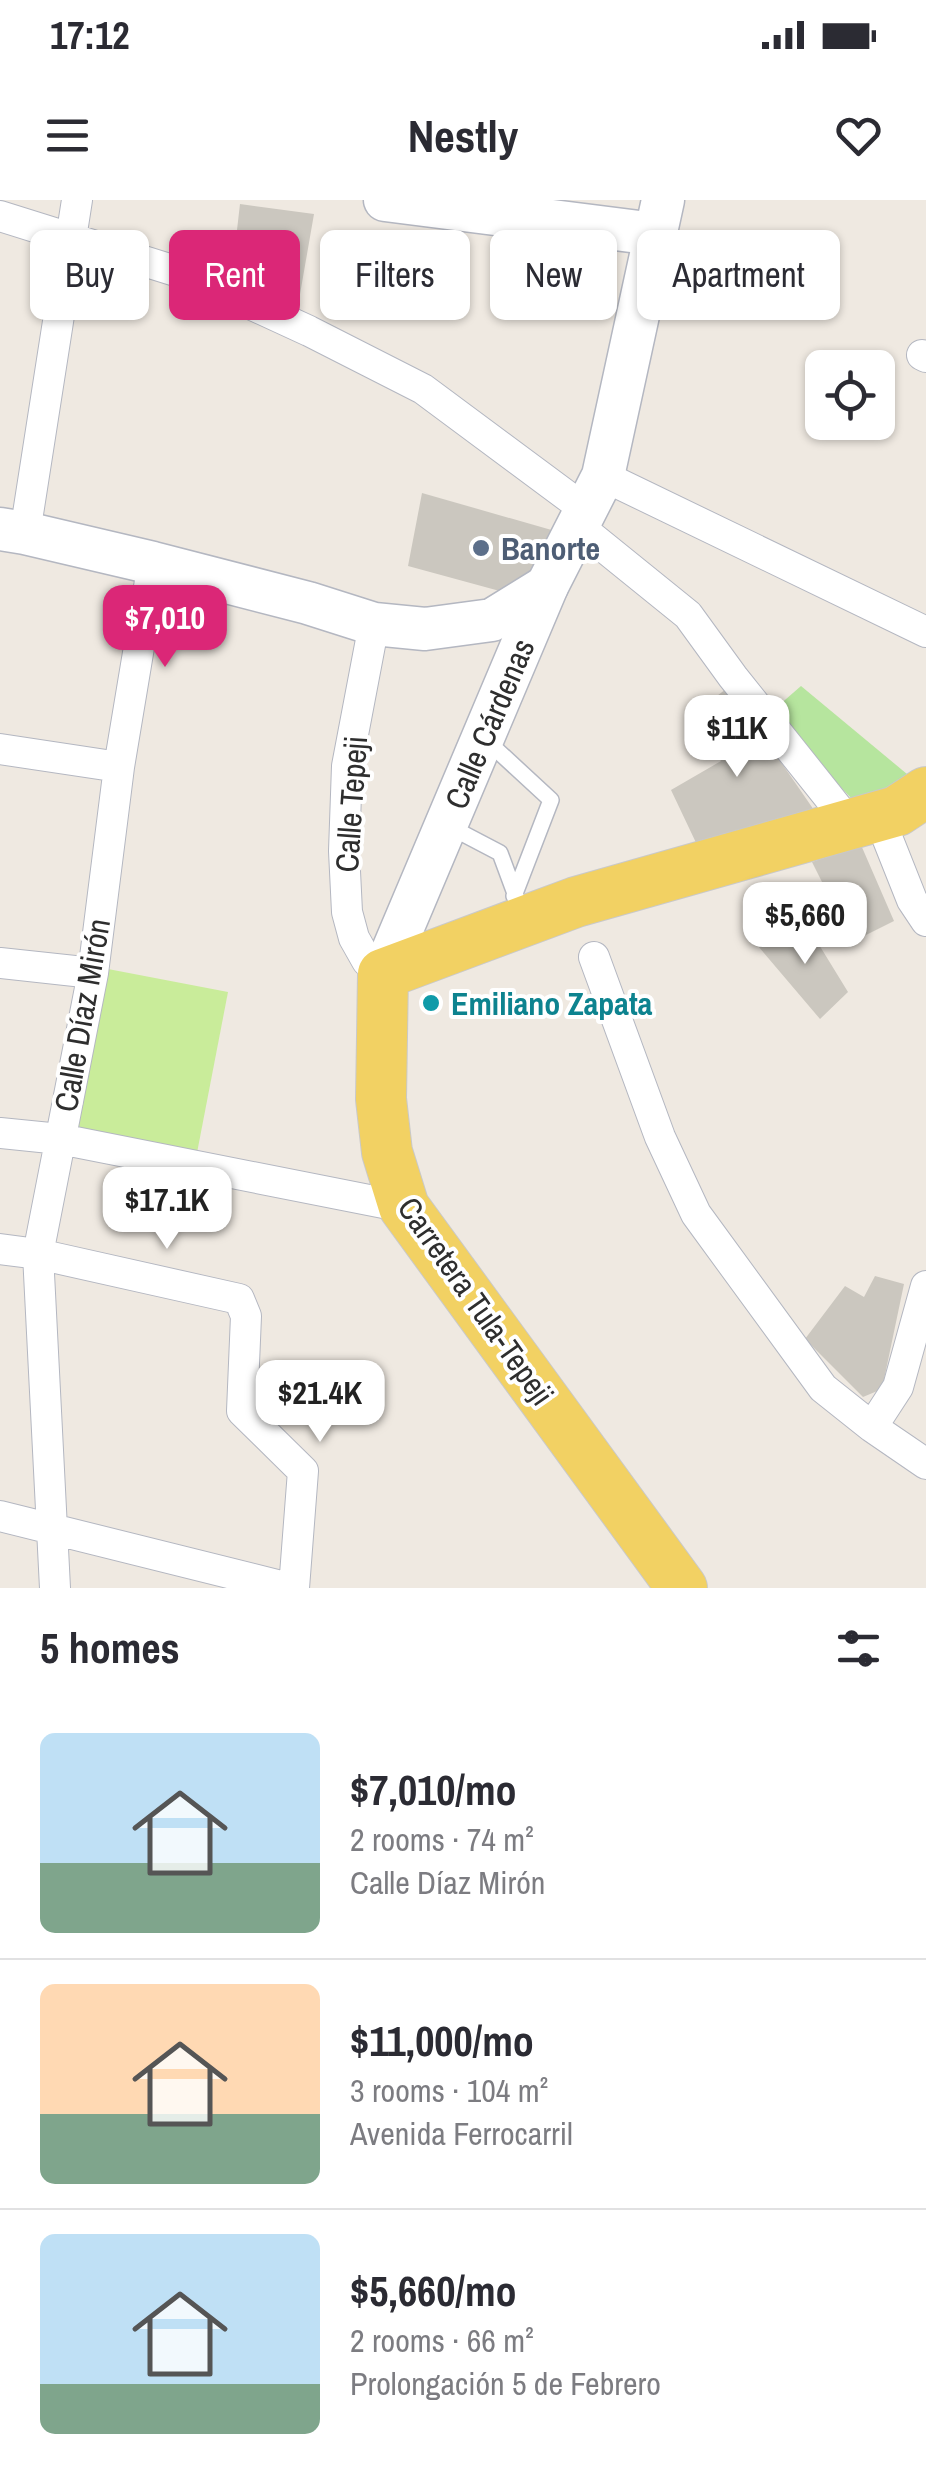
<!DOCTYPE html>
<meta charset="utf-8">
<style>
:root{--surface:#fff;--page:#f2f2f3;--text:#2b2b33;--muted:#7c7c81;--line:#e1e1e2;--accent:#db2777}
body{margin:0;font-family:"Archivo Narrow",sans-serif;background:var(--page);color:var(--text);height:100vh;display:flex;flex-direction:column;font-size:38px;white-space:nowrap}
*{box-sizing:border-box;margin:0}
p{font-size:32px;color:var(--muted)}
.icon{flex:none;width:55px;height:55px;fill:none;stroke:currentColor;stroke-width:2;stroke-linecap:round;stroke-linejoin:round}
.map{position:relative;height:1388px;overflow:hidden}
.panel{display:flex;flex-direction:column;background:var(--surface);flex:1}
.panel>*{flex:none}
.guide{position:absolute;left:30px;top:30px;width:868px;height:90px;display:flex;gap:20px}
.tools{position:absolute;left:805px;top:150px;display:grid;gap:20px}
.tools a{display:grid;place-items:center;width:90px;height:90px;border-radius:15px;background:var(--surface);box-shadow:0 2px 8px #0004;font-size:50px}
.price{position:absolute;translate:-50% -85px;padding:0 22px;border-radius:20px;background:#fff;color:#222;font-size:32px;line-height:65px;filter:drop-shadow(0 2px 5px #0008)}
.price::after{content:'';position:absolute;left:50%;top:60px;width:30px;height:22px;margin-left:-15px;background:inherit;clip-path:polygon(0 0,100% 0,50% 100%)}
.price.current{background:var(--accent);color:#fff}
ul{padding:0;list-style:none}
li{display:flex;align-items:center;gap:30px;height:250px;padding:0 40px}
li+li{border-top:2px solid var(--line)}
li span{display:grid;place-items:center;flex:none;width:280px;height:200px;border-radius:15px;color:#555}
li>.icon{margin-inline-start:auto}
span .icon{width:120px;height:120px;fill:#fffc;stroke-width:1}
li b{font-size:42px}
h2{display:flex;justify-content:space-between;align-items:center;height:120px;padding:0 40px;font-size:42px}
.chip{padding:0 35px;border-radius:15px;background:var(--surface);box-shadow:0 2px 8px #0004;font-size:35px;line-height:90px}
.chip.current{background:var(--accent);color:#fff}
.status{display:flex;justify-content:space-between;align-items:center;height:70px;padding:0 50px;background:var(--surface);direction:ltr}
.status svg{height:28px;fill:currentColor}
header{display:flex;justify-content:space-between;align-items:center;height:130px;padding:0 40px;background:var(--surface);font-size:45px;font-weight:800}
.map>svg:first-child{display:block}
.green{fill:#b6e59e}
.pitch{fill:#c9ec9a}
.building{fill:#cbc7bf}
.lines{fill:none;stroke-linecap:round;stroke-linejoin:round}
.lane-casing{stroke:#b4b7c1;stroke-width:18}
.street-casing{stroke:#b4b7c1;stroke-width:32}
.secondary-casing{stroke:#b4b7c1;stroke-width:45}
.primary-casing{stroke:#c9c9c9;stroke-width:52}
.lane{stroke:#fff;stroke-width:15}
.street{stroke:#fff;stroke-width:30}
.secondary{stroke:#fff;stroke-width:42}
.primary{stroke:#f2d163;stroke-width:50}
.service-dot{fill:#5c6f8a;stroke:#fff;stroke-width:4}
.culture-dot{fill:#0f9aa8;stroke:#fff;stroke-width:4}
.labels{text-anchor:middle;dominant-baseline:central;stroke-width:8;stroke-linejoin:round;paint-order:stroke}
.service-label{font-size:32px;font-weight:bold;fill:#4e5e75;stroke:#fff;text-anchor:start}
.street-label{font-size:32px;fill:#2e2e2e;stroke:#fff}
.culture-label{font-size:32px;font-weight:bold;fill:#0d838f;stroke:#fff;text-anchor:start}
</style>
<div class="status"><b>17:12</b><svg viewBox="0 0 49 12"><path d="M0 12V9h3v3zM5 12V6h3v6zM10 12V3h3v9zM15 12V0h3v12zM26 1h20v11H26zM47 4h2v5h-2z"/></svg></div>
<header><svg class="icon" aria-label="menu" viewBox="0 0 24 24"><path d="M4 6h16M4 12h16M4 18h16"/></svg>Nestly<svg class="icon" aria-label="heart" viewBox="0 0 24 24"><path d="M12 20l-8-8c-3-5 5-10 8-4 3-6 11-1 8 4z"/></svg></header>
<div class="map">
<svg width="926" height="1388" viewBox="0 0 926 1388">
<rect width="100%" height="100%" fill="#efe9e1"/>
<path class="green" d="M801 486 913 579 853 600 770 513Z"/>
<path class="pitch" d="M108 769 228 792 196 958 76 931Z"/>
<path class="building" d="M240 4 314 14 299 100 232 73Z
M422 293 555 331 539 379 507 393 408 366Z
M726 489 763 536 816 613 699 649 671 590 721 561 691 516Z
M861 645 894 721 852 742 812 662Z
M802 717 848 792 820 819 758 746Z
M875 1076 904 1084 882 1189 863 1197 805 1139 845 1086 864 1097Z"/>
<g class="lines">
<defs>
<path id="lane" d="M486 540 551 600 514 696
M449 637 458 631 500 653 517 699"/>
<path id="street" d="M0 16 185 74 309 131 423 189 586 310
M922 155 926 157
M603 276 926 432
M578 326 688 415 733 477 851 625
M25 333 77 0
M374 424 347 566 344 651 347 712 354 738 367 761 383 774
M0 549 119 567
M879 617 912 700 926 721
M594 757 660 937 696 1014 823 1188 872 1227 926 1264
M0 763 93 773
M0 933 60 939 404 1007
M0 1049 38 1054 239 1099 246 1116 242 1211 303 1271 294 1388
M872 1227 898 1187 926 1086
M0 1316 289 1388
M55 1388 38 1054 93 773 119 567 153 363"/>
<g id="secondary">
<path d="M385 0 655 34"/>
<path d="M0 329 25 333 153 363 308 403 374 424 425 429 492 420 547 386"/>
<path id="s1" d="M383 774 547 386 603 276 663 0"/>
</g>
<path id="primary" d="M682 1388 404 1007 387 952 381 899 383 774 576 702 897 611 926 592"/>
</defs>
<use href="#lane" class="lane-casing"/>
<use href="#street" class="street-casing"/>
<use href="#secondary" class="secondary-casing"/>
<use href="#primary" class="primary-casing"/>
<use href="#lane" class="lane"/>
<use href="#street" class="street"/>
<use href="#secondary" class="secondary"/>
<use href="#primary" class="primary"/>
</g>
<circle class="service-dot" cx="481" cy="348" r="10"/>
<circle class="culture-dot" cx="431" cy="803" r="10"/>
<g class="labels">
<g class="service-label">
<text x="501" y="348">Banorte</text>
</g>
<g class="street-label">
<text stroke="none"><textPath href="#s1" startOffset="272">Calle Cárdenas</textPath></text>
<text transform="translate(351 604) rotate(-86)">Calle Tepeji</text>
<text transform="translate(82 815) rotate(-80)">Calle Díaz Mirón</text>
<text transform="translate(476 1101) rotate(55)">Carretera Tula-Tepeji</text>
</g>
<g class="culture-label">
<text x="451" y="803">Emiliano Zapata</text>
</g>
</g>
</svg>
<div class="tools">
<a><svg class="icon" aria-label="locate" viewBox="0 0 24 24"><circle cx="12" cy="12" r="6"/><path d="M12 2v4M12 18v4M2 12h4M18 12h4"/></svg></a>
</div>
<b class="price current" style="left:165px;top:470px">$7,010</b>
<b class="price" style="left:737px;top:580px">$11K</b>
<b class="price" style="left:805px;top:767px">$5,660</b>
<b class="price" style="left:167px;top:1052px">$17.1K</b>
<b class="price" style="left:320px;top:1245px">$21.4K</b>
<div class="guide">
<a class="chip">Buy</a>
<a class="chip current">Rent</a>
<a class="chip">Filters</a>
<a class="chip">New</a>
<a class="chip">Apartment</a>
</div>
</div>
<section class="panel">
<h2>5 homes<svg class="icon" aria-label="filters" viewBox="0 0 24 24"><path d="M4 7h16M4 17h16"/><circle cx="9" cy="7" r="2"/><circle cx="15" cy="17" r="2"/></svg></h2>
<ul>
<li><span style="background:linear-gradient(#bfe0f5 65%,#7fa58c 0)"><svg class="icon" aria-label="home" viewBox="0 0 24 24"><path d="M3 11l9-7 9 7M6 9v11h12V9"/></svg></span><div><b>$7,010/mo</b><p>2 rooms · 74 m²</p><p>Calle Díaz Mirón</p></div></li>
<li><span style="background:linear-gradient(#ffd9b3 65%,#7fa58c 0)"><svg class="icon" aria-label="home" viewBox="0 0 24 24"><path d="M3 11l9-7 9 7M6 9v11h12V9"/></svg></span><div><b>$11,000/mo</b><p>3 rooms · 104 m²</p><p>Avenida Ferrocarril</p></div></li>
<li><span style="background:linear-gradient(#bfe0f5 75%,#7fa58c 0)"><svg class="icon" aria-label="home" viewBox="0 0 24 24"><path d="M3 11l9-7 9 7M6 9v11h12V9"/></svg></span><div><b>$5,660/mo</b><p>2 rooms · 66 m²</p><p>Prolongación 5 de Febrero</p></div></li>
</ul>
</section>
